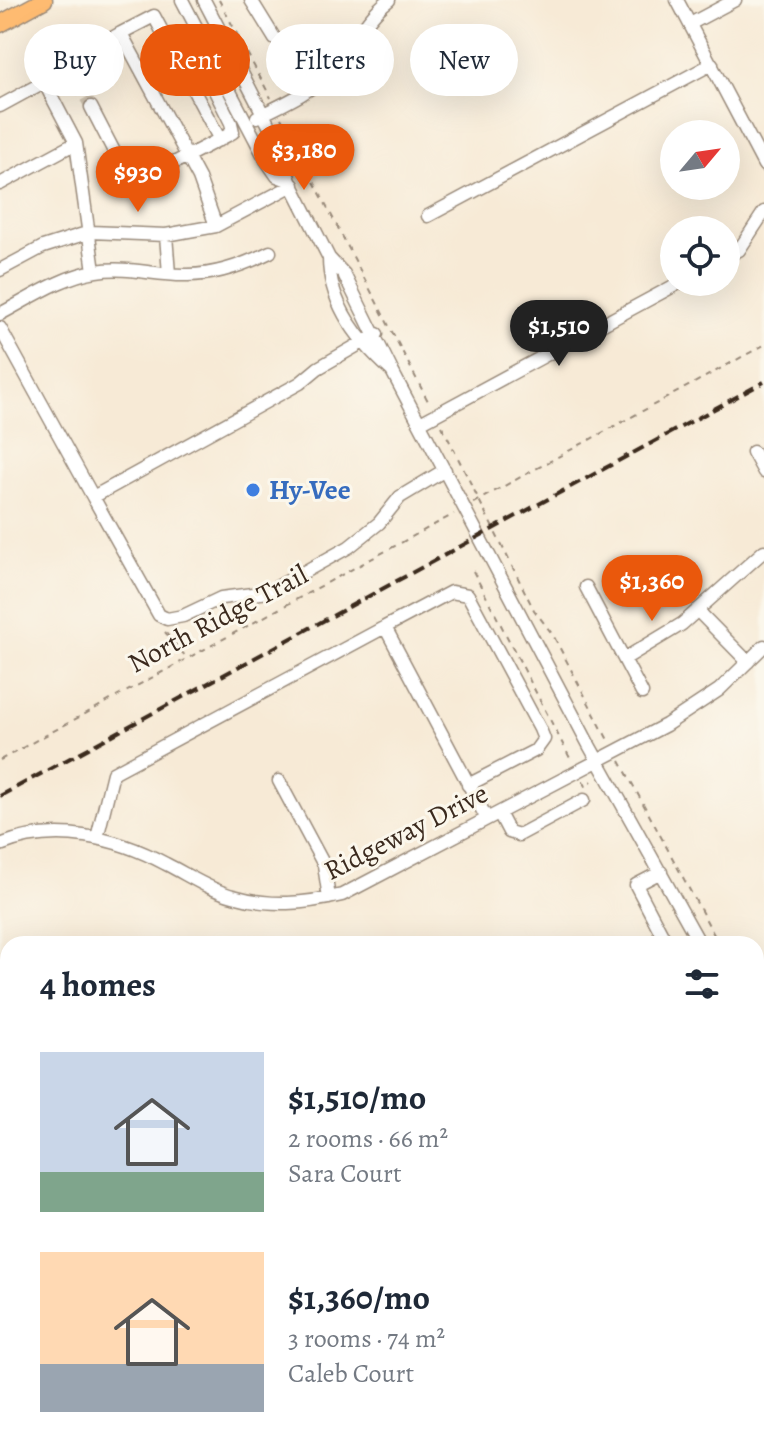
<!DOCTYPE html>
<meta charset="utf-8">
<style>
:root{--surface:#fff;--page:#f6f6f7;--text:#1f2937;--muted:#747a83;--accent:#ea580c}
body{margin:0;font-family:Alegreya,serif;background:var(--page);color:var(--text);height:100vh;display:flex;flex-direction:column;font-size:30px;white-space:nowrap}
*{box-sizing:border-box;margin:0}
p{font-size:26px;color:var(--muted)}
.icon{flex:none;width:44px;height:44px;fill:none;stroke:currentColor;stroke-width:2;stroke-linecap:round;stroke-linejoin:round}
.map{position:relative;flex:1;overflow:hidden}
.details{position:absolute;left:0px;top:936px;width:764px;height:512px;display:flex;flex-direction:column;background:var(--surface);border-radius:24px 24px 0 0;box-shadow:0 8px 32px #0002}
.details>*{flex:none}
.hud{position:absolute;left:24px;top:24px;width:716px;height:72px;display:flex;gap:16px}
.needle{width:52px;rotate:61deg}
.fabs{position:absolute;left:660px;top:120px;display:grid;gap:16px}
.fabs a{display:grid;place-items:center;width:80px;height:80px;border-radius:50%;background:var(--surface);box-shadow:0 8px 32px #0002;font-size:40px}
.price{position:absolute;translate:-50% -68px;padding:0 18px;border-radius:28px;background:var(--accent);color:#fff;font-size:26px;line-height:52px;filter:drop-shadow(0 2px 4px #0008)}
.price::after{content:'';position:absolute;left:50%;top:48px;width:24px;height:18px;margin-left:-12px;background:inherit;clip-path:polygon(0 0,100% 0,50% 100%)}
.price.current{background:#222;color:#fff}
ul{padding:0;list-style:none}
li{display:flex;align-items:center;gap:24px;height:200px;padding:0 40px}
li span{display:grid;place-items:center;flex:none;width:224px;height:160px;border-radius:0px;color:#555}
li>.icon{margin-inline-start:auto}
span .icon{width:96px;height:96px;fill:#fffc;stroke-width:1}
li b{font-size:34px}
h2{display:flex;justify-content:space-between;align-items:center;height:96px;padding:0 40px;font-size:34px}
.chip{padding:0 28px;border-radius:36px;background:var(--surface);box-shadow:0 8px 32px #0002;font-size:28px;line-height:72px}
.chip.current{background:var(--accent);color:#fff}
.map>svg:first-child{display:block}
.green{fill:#b1c86d;stroke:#767946;stroke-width:2}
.water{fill:#40abbf;stroke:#3e6a6e;stroke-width:2}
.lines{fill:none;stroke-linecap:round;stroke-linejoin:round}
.minor-tunnel{stroke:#d1c4b1;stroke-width:12;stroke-dasharray:12 6;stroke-linecap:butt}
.minor-casing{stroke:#998a7a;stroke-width:15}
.major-casing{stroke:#998a7a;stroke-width:19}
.path{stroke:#998a7a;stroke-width:2;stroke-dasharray:6 6;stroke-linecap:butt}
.minor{stroke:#fff;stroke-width:12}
.major{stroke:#febb71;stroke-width:16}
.rail{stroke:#3b2a1e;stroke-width:4;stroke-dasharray:12 6;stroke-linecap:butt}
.shop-dot{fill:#3f7fe0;stroke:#fbf7ec;stroke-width:3}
.labels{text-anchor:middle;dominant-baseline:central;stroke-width:6;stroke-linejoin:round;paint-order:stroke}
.shop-label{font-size:28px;font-weight:bold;fill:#366cbe;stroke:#fbf7ec;text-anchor:start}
.street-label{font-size:28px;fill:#3b2a1e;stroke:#fbf7ec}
</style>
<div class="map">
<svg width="764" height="1448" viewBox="0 0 764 1448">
<rect width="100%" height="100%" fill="#fbf7ec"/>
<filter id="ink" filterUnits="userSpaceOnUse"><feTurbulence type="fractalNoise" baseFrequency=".0125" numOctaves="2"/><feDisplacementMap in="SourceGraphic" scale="16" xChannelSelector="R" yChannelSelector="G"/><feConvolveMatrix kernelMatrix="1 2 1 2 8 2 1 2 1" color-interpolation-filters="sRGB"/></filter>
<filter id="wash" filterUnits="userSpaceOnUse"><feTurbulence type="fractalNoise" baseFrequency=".006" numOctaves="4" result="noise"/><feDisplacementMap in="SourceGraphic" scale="32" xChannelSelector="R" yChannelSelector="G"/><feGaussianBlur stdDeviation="1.8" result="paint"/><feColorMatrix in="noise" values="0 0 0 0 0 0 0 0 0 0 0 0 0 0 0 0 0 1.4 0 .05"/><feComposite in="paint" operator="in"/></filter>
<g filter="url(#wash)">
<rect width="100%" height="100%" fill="#f7ead6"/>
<path class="green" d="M8 1157V1440H756V1202L764 1218V1448H0V1162Z"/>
<path class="water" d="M0 1253C21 1283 4 1347 0 1381Z"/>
</g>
<g filter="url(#ink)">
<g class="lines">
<path class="minor-tunnel" d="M77 82 91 107"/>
<defs>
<path id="minor" d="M182 0 266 160 277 176 290 181 277 141 204 0
M251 0 275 39 313 63 326 77
M677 0 764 165
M690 24 735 0
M77 82 68 63 121 33
M0 106 44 82 76 143 94 271
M91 107 121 165 141 180 228 135 233 132 231 123 203 67 197 36
M257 117C284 104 315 90 335 67 355 45 364 19 389 0
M290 181 329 258
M0 184 76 143
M428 216 712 64
M216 226 199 178 121 33 154 16 220 140
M166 235 169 274
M726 257 739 250 764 212
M329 258 344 274 392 371C359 342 329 305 329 258Z
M0 270 43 247 90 232 166 235 216 226 293 185
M0 314C29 299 62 276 96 271 130 266 155 276 188 275 217 275 244 265 270 252
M0 328 93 497
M377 334 318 368 300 383 93 497 159 615 167 619 183 616 221 598 268 592 349 547 379 523 400 497 445 470
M392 371 589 745 700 944
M420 423 681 282
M753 452 764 472
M586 587 642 693
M697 610 748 662
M385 627 451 592 468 595 540 729 544 739 536 750 468 785
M624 659 682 624 764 551
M279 781 324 865 329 898
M499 813 509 832 519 835 584 800
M97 838 113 773 385 627 487 819
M0 845C55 823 116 837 166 864 188 875 210 890 233 896 270 907 305 904 342 895L666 725 719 690 764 646
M661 872 636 885 667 944
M756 1048 764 1063
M756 1332 764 1326"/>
<path id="major" d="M0 24 44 0"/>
</defs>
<use href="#minor" class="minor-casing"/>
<use href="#major" class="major-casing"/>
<path class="path" d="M219 0 271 98
M281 118 429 403
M442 426 534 610 553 635 609 742
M473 503 764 345
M473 571 571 760
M165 632 186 657
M0 760 454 514
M620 761 719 944
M583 781 586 786 592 781
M756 1011 764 1025
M0 1218 8 1223
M62 1440 68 1448
M53 1448 56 1440
M556 1448 562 1440"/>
<use href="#minor" class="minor"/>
<use href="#major" class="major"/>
<path class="rail" d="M0 796 764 382"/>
</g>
</g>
<circle class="shop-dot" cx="253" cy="490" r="8"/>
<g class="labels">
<g class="shop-label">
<text x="269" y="490">Hy-Vee</text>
</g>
<g class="street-label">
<text transform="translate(218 619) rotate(-28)">North Ridge Trail</text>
<text transform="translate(406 832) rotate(-27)">Ridgeway Drive</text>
</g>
</g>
</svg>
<div class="fabs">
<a><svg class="needle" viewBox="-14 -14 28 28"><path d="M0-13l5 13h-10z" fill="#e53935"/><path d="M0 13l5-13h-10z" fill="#747a83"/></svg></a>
<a><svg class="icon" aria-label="locate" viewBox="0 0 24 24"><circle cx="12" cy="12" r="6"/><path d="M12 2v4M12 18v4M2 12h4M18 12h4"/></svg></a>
</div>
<b class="price" style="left:304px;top:192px">$3,180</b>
<b class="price" style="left:138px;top:214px">$930</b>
<b class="price current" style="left:559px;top:368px">$1,510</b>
<b class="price" style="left:652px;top:623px">$1,360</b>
<div class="hud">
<a class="chip">Buy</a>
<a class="chip current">Rent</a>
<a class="chip">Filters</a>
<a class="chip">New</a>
</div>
<section class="details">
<h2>4 homes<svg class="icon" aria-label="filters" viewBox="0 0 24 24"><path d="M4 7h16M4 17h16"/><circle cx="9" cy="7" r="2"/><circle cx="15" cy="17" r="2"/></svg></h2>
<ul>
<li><span style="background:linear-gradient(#c9d6e8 75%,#7fa58c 0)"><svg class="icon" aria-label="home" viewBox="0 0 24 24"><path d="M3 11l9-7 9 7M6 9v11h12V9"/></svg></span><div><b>$1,510/mo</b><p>2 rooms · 66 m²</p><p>Sara Court</p></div></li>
<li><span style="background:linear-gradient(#ffd9b3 70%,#9aa5b1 0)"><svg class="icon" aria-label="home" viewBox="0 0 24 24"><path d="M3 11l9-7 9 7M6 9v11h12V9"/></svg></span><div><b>$1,360/mo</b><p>3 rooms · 74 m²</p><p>Caleb Court</p></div></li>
</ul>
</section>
</div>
